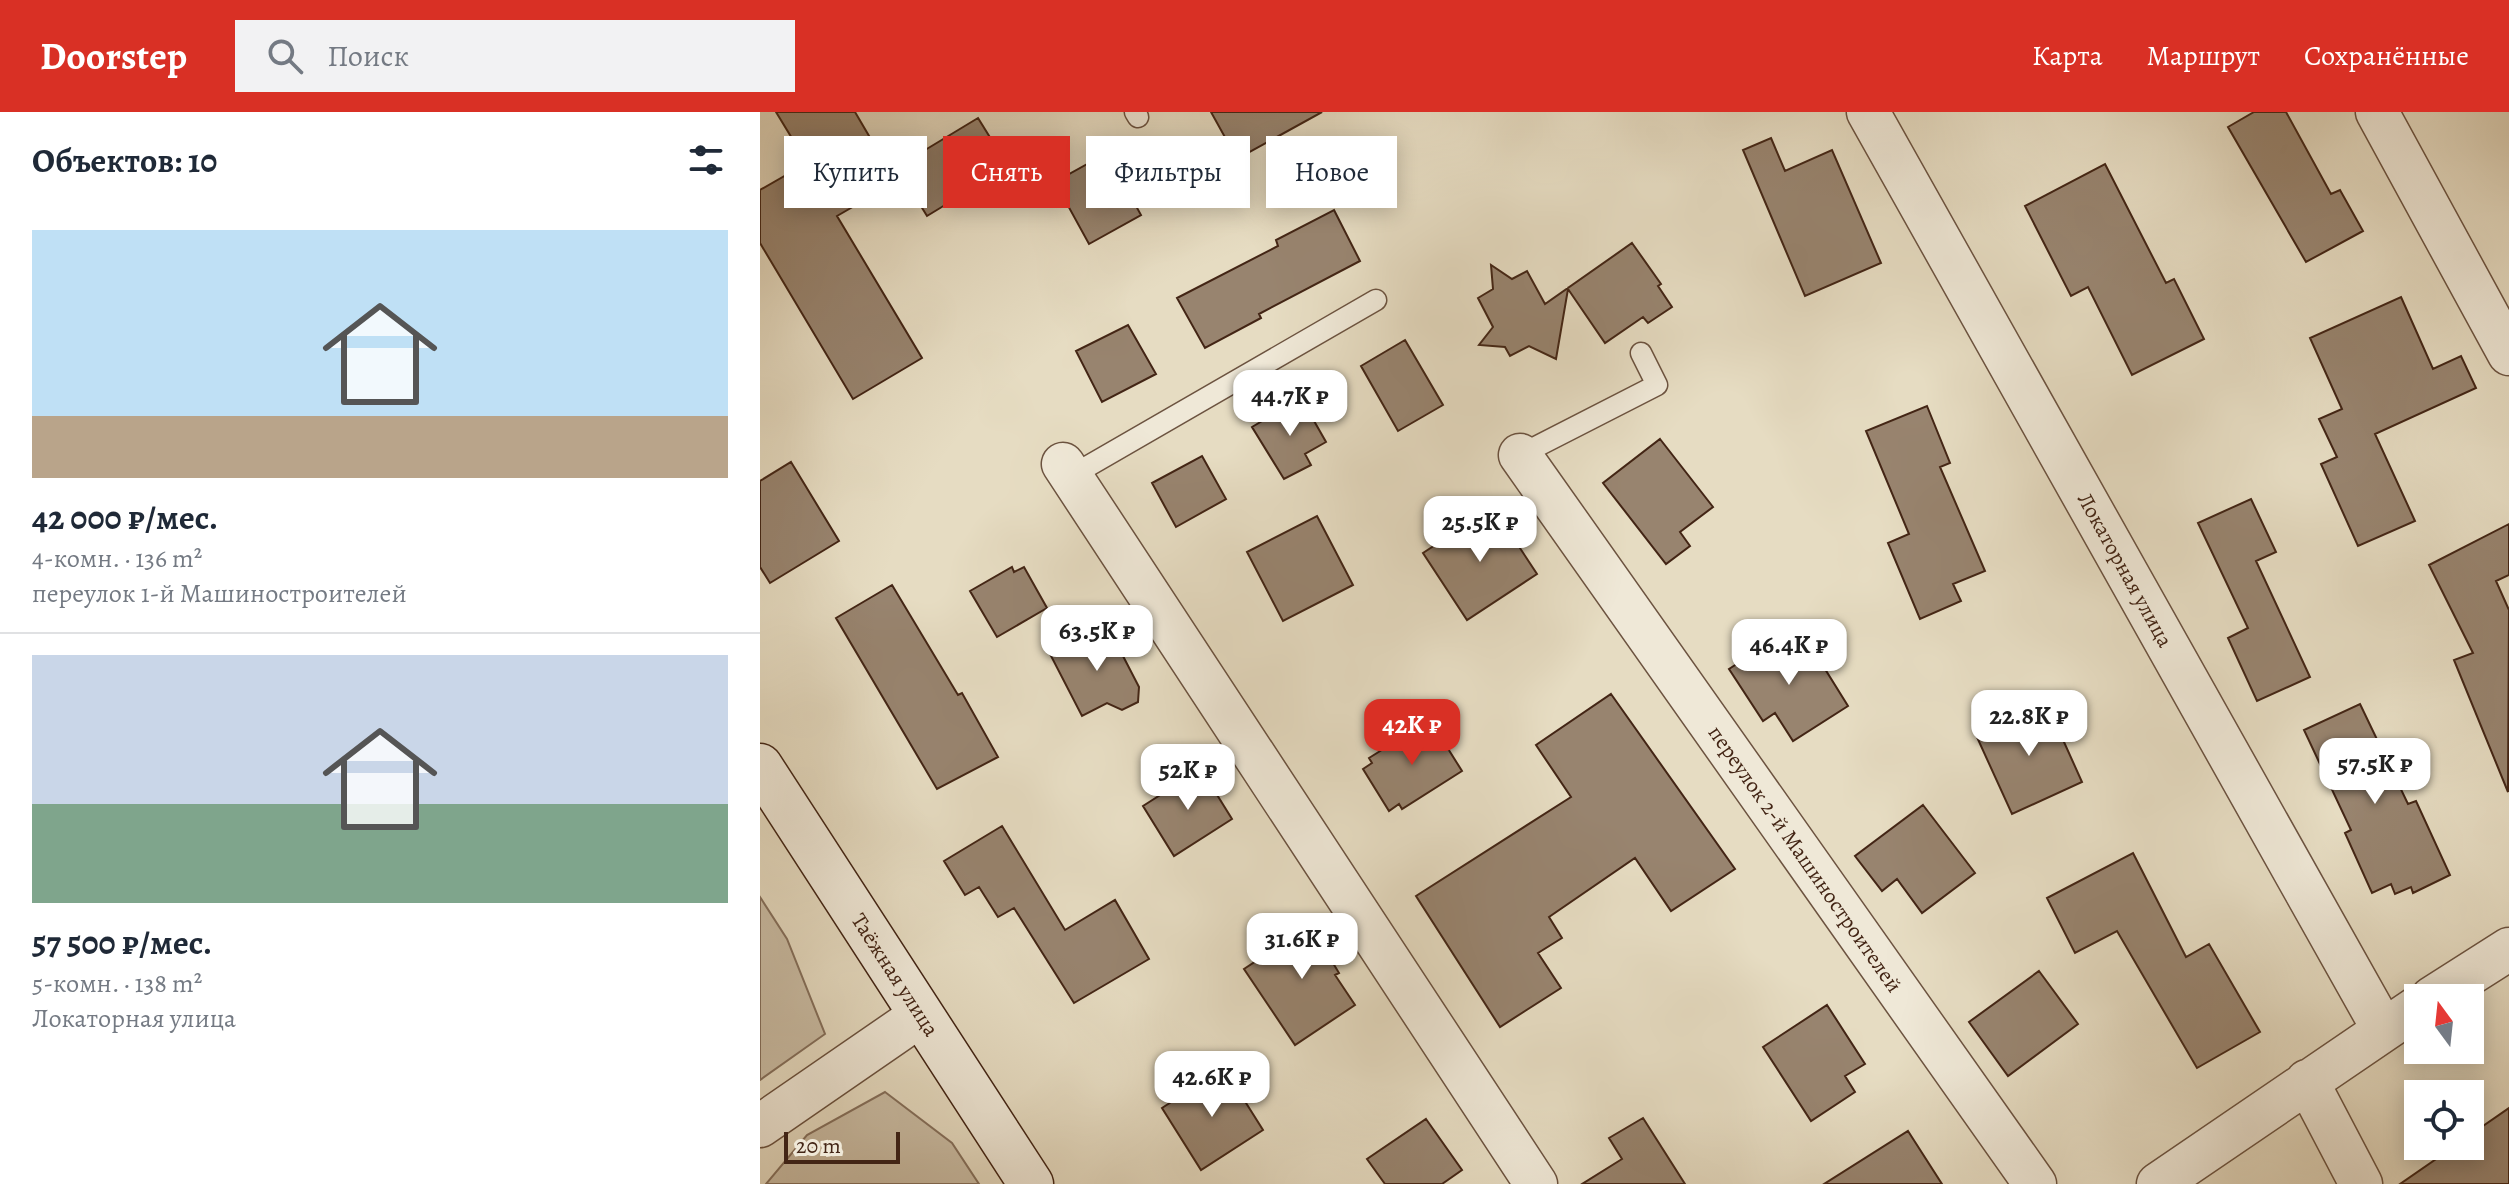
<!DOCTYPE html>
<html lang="ru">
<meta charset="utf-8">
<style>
:root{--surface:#fff;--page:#f2f2f3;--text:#1f2937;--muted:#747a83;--line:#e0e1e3;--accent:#d93025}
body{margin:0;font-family:Alegreya,serif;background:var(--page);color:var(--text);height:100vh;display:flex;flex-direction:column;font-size:30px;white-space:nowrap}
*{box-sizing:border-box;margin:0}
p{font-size:26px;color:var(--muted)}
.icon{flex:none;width:44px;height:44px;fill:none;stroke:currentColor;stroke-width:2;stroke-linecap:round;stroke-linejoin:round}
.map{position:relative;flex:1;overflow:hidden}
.sheet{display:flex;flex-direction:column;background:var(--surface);width:760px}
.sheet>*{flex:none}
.hud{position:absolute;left:24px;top:24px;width:760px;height:72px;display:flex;gap:16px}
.needle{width:52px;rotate:345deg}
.buttons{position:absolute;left:1644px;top:872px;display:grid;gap:16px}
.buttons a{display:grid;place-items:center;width:80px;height:80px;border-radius:0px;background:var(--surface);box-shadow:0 4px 20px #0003;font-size:40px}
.scale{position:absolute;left:24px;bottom:20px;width:116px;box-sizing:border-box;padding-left:8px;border:4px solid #432515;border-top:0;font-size:22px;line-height:28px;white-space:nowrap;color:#432515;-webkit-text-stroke:6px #efe8d7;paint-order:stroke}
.price{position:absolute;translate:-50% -68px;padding:0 18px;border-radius:16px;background:#fff;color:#222;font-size:26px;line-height:52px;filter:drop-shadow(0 2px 4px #0008)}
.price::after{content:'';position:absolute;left:50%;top:48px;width:24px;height:18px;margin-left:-12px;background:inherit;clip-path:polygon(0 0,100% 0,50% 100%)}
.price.current{background:var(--accent);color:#fff}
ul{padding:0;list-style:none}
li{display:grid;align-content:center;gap:16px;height:424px;padding:0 32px}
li+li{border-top:2px solid var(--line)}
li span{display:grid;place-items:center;height:248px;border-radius:0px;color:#555}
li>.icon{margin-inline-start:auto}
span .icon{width:144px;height:144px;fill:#fffc;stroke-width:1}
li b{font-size:34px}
h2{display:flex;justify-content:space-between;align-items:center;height:96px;padding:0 32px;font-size:34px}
.tag{padding:0 28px;border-radius:0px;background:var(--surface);box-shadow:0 4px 20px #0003;font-size:28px;line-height:72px}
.tag.current{background:var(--accent);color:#fff}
header{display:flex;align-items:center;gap:48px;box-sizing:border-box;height:112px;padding:0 40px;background:var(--accent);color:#fff}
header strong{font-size:38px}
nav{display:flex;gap:44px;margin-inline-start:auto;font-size:28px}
.search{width:560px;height:72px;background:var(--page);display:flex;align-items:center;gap:20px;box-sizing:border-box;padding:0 28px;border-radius:0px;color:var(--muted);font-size:30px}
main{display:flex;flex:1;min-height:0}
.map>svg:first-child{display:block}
.green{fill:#cabda5;stroke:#86715d;stroke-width:2}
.building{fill:#98846f;stroke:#432515;stroke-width:2}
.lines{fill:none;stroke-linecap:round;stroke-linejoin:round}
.lane-casing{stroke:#6c5340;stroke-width:23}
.street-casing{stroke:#6c5340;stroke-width:45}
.secondary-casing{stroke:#432515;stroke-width:47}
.lane{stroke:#efe8d7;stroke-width:20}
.street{stroke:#efe8d7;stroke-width:42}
.secondary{stroke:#efe8d7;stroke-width:44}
.labels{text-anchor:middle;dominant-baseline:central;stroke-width:6;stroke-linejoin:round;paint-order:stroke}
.street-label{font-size:22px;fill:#432515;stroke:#efe8d7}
</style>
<header>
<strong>Doorstep</strong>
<div class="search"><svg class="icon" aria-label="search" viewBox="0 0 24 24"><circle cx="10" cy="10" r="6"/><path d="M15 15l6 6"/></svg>Поиск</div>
<nav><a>Карта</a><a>Маршрут</a><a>Сохранённые</a></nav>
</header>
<main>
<section class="sheet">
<h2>Объектов: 10<svg class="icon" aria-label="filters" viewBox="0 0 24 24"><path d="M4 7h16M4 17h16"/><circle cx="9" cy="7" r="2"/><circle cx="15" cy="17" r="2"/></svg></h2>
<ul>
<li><span style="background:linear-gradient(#bfe0f5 75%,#b9a48a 0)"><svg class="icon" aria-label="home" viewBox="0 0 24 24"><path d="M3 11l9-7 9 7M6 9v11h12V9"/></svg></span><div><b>42 000 ₽/мес.</b><p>4-комн. · 136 m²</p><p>переулок 1-й Машиностроителей</p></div></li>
<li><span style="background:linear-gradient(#c9d6e8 60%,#7fa58c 0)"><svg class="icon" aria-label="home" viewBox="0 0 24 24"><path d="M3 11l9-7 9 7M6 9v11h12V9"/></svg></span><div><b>57 500 ₽/мес.</b><p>5-комн. · 138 m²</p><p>Локаторная улица</p></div></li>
</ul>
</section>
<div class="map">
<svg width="1749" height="1072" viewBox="0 0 1749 1072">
<rect width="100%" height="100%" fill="#e6dcc2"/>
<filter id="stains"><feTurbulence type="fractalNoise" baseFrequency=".0025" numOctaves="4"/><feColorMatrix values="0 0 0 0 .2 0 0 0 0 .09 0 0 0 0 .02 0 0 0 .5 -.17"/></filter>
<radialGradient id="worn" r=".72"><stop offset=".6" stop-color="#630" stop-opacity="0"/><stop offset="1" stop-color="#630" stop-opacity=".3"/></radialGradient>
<path class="green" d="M0 785 27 827 65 922 0 968Z
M125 980 192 1031 219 1072H6L47 1023Z"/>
<path class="building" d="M16 0H95L136 70 77 104 162 246 93 287 0 131V78L47 51Z
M451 0H562L477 47Z
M1494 0H1526L1571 82 1580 78 1603 119 1546 150 1468 15Z
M218 6 244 48 209 69 213 76 167 104 137 55Z
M1011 26 1025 59 1072 38 1121 151 1045 184 983 38Z
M347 41 381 103 329 132 295 70Z
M1345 52 1406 171 1414 167 1444 227 1372 263 1328 175 1311 184 1265 94Z
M574 98 600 149 499 202 501 206 445 236 417 186 518 134 516 128Z
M872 131 901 172 898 174 912 195 888 211 883 205 845 231 808 177 796 247 769 234 750 244 745 235 719 233 733 215 718 186 733 177 731 153 752 167 767 159 785 192Z
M1641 185 1673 257 1701 244 1716 276 1615 322 1655 409 1598 434 1561 352 1577 345 1559 307 1582 297 1550 226Z
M368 213 396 262 342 290 316 239Z
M645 228 683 293 638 319 601 254Z
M541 286 566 330 545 342 551 353 524 367 492 315Z
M1167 294 1190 351 1180 355 1225 459 1193 472 1201 489 1160 507 1128 431 1149 422 1106 319Z
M900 327 953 395 920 420 930 434 906 452 843 371Z
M442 344 466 387 416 415 392 371Z
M31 350 79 429 10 471 0 455V369Z
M1491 387 1516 440 1496 449 1550 565 1497 589 1468 526 1488 516 1438 411Z
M733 395 777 462 707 508 663 441Z
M557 404 593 473 523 509 487 440Z
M1749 412V463L1736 469 1749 498 1748 680 1694 548 1713 541 1669 453Z
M252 455 254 460 264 455 287 496 237 525 210 479Z
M132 473 198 583 202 581 238 645 177 677 76 506Z
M347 513 379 575 378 590 362 598 347 591 322 604 290 542Z
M1023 522 1041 550 1055 541 1088 594 1033 629 1015 601 1003 609 969 557Z
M851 582 975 757 911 799 875 746 789 805 802 826 778 841 801 876 740 915 656 784 811 685 776 633Z
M1286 590 1322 670 1252 702 1216 623Z
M1600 592 1648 692 1656 689 1690 763 1653 781 1651 775 1635 782 1631 772 1612 781 1585 721 1591 718 1544 618Z
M670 608 702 659 642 697 639 692 629 699 603 657 612 651 609 646Z
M441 657 472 707 414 744 383 694Z
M1163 693 1215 761 1162 801 1137 767 1122 779 1095 744Z
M242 714 305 818 355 788 389 847 314 891 254 796 238 805 219 775 205 783 184 749Z
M1373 741 1426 845 1449 832 1500 920 1437 956 1357 819 1315 841 1287 786Z
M564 804 582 831 567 841 579 861 575 863 595 893 535 933 484 857Z
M1279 859 1318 912 1248 964 1209 910Z
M1067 893 1105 952 1085 964 1095 980 1051 1009 1003 935Z
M464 956 503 1018 441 1058 402 996Z
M1749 996V1072H1640L1695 1034H1710V1023Z
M883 1006 925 1072H822L862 1047 849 1026Z
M666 1007 702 1058 682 1072H625L607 1047Z
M1148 1019 1182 1072H1064Z"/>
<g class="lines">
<defs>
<path id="lane" d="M375 0 378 5
M760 343 897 273 881 241
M311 364 616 188"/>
<path id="street" d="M1108 0 1623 917
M1617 0 1749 242
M760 343 1275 1072
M303 352 776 1072
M1672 886 1749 837
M1547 969 1601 1072
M0 1014 161 903
M1398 1072 1658 895"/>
<path id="secondary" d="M0 654 271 1072"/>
</defs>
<use href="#lane" class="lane-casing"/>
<use href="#street" class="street-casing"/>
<use href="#secondary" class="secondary-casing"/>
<use href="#lane" class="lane"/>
<use href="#street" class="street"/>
<use href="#secondary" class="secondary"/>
</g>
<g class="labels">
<g class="street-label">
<text transform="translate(1365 458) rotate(61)">Локаторная улица</text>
<text transform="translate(1045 747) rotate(55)">переулок 2-й Машиностроителей</text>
<text transform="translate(135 863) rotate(57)">Таёжная улица</text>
</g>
</g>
<rect width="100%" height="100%" filter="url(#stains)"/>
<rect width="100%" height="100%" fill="url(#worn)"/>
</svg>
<div class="buttons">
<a><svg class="needle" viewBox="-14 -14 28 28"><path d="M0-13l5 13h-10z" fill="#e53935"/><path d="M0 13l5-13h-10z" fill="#747a83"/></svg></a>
<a><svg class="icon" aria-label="locate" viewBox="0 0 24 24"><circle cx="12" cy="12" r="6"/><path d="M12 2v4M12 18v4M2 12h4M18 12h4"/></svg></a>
</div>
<div class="scale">20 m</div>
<b class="price" style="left:530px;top:326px">44.7K ₽</b>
<b class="price" style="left:720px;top:452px">25.5K ₽</b>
<b class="price" style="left:337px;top:561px">63.5K ₽</b>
<b class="price" style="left:1029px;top:575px">46.4K ₽</b>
<b class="price" style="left:1269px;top:646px">22.8K ₽</b>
<b class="price current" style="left:652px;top:655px">42K ₽</b>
<b class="price" style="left:1615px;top:694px">57.5K ₽</b>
<b class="price" style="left:428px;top:700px">52K ₽</b>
<b class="price" style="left:542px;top:869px">31.6K ₽</b>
<b class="price" style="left:452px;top:1007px">42.6K ₽</b>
<div class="hud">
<a class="tag">Купить</a>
<a class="tag current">Снять</a>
<a class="tag">Фильтры</a>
<a class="tag">Новое</a>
</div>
</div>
</main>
